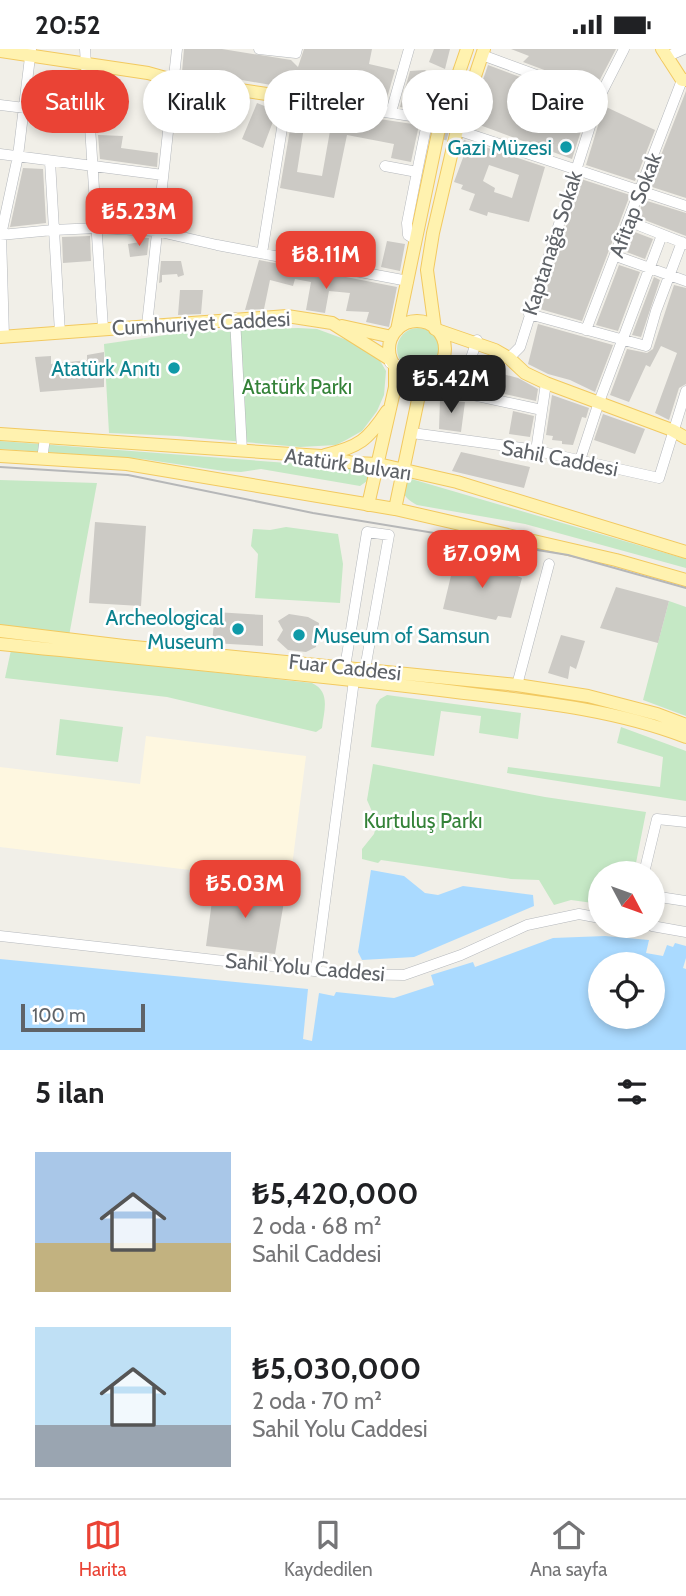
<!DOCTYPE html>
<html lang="tr">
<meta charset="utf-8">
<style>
:root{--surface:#fff;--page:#f2f2f2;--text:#202124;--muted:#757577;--line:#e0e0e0;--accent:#ea4335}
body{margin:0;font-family:Cabin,sans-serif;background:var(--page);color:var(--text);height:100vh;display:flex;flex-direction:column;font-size:26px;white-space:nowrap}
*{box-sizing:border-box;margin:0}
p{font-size:23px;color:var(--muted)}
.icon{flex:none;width:38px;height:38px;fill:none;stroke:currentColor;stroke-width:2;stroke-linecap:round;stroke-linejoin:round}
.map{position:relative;height:1001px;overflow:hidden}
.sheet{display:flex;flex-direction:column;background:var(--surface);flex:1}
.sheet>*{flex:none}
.hud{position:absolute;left:21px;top:21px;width:644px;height:63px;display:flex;gap:14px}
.needle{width:46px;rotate:131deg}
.buttons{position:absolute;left:588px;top:812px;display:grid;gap:14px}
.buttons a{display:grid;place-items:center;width:77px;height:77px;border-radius:50%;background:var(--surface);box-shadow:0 4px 10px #0003;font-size:35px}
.scale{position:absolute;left:21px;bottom:18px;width:124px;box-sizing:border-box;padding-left:7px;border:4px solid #5f6368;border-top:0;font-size:19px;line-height:24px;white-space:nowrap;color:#5f6368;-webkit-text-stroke:5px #fff;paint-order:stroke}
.price{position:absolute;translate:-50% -60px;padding:0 16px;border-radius:14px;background:var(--accent);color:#fff;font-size:23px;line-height:46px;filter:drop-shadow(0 2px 4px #0008)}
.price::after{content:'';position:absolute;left:50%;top:42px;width:21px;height:16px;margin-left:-10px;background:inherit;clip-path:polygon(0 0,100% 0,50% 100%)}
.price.on{background:#222;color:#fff}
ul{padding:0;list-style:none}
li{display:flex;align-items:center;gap:21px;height:175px;padding:0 35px}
li span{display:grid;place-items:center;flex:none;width:196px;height:140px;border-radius:0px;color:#555}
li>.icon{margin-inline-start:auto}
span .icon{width:84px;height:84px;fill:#fffc;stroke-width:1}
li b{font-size:30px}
h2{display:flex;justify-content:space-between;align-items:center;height:84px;padding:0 35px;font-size:30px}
.chip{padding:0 24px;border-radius:32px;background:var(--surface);box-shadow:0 4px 10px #0003;font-size:24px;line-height:63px}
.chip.on{background:var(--accent);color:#fff}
.status{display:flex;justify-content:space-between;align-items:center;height:49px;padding:0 35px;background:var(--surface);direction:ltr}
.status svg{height:19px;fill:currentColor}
.tab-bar{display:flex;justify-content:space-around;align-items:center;height:98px;border-top:2px solid var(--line);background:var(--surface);font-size:19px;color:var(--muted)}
.tab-bar a{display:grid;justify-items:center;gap:4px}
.tab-bar .on{color:var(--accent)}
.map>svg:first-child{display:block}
.commercial{fill:#fef7e0}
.green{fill:#c5e8c5}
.water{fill:#aadaff;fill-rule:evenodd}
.building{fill:#cccac5;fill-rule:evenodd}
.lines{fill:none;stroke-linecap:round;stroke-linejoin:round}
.minor-tunnel{stroke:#ccccc8;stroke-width:10;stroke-dasharray:10 5;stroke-linecap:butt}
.minor-casing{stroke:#b5b8bc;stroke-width:11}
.major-casing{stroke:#f2c960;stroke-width:14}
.minor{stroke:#fff;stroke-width:10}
.major{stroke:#fff2af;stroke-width:12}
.tram{stroke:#b6b7b8;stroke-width:2}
.culture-dot{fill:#0f9aa8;stroke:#fff;stroke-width:2.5}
.labels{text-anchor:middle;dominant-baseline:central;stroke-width:5;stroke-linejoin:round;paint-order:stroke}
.culture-label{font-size:21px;fill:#0d838f;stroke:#fff;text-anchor:end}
.street-label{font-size:21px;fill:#5f6368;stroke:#fff}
.park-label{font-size:21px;fill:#348238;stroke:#fff}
</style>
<div class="status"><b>20:52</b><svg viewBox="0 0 49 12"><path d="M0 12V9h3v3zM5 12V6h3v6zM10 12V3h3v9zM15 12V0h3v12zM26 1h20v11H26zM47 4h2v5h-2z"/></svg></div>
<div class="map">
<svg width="686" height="1001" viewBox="0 0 686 1001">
<rect width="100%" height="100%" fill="#f1efe8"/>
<path class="commercial" d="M146 687 306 707 290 833 0 798V718L140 735Z"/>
<path class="green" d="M298 279 317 280 366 298 379 310 386 322 384 346 377 362 362 382 346 391 336 396 300 398 177 387 109 384 104 295 193 282Z
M397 300a21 21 0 1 1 42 0a21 21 0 1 1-42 0Z
M0 392 367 420 371 425 370 430 360 437 261 420 241 423 224 422 142 410 0 400Z
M408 429 686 510V519L525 475 417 456C406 450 396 441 408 429Z
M0 431 97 434 69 587 0 577Z
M286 478 338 485 343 515 340 554 255 549 258 505 251 497 253 480 270 481Z
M669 552 686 558V667L643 651Z
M11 601 312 634C331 643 324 661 322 679L316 683 167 648 5 629Z
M387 646 521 664 518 690 479 684 481 667 441 662 434 707 371 698 376 656 380 650Z
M60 670 123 678 118 713 56 706Z
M621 678 686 702V752L507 724 508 718 660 738 663 708 617 694Z
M373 715 545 748 646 763 634 824H600V855L571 851 554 856 539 831 511 830 381 811 378 814 362 810V800L374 785 377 774 367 751Z"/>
<path class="water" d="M371 821 404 827 425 844 438 846 463 837 533 846 534 857 414 908 362 911 358 903Z
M605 887 649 891 646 904 663 907 667 896 673 898 675 894 686 897V909L683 919 686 920V1001H0V910L308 940 303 990 312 992 319 944 334 947 336 943 394 949 434 936 431 926 473 913 475 918 553 889ZM653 915V968H600V915Z"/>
<path class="building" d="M184 0H222L291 11 298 18 304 0H372L369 15 395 21 385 56 219 27 182 23Z
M434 0H450L445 20 429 13Z
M511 0H616L595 40 523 13 529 7Z
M488 16 590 54 572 110 469 72Z
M425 21 439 34 435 39 444 41 435 66 425 62 400 58 410 22Z
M686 42V149L649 137Z
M257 54 277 62 263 99 242 90Z
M294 57 419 76 411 113 391 109 394 95 347 86 334 149 280 139ZM304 78 330 82 322 127 297 123Z
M604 57 655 81 635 132 586 116Z
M98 86 123 87 121 99 158 104 157 118 100 110Z
M464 91 545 118 529 173 488 163 487 167 469 161 475 145 461 140 463 136 454 133 464 106 460 105ZM489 116 519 126 512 149 494 143 495 139 483 132Z
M23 119 43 120 46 174 10 178Z
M581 130 630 146 582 272 540 260Z
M644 151 686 164V187L637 168Z
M632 182 653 190 645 210 624 202Z
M90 187 91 212 63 214 62 188Z
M140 189H149L147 206 130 208 128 195 140 193Z
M387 192 405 195 400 222 381 218Z
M259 211 397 238 389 278 366 273 369 263 346 262 350 244 329 242 325 264 306 261 311 233 295 230 293 237 270 231 264 260 245 261Z
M161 212H181L184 226 178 228 177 225 162 226V233L159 234Z
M619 216 640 223 618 282 596 276Z
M654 228 660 231 641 288 632 286Z
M674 236 686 239V335L679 339 669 371 655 364 677 304 661 297 650 318 646 316 629 353 610 346 627 300 647 304 653 300Z
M180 241H203L201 265 178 266Z
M538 275 613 296 595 343 570 331 548 325 528 315Z
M104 303V338L40 343 35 308 51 307V315L87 311V306Z
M459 311 469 316 518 329 538 340 536 352 445 332 450 319Z
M552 346 589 359 586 369 582 368 573 396 562 395V392L552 391 553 387 546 386Z
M440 351 465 353 461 383 439 380Z
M513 362 534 367 530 388 509 385Z
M603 365 645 380 635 405 594 391Z
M461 403 530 418 524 439 452 422Z
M95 473 146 477 141 557 89 554Z
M455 510 508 517V523L522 529 511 569 498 567 496 571 443 560Z
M616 538 669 552 658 594 600 579Z
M215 563 263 566V597L212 594Z
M289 565 308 568 319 574 316 598 306 603 288 601 277 591 283 581 278 572Z
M561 586 585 592 576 620 570 617 568 630 548 624Z
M214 837 285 847 275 905 206 897Z"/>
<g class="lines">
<path class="minor-tunnel" d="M427 74 438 84 464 91"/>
<defs>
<path id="minor" d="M85 0 103 279
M259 0 296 4 297 0
M482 6 599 49
M666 8 684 0
M0 56 90 67
M391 63 409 0
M457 81 686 157
M0 105 163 126
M50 112 60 284
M385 117 417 123 407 174 408 186 416 191
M628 172 686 195
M0 186 53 181 97 179 156 182 217 196 408 232
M262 204 287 48 424 69 427 74 417 123
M616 207 686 232
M529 265 646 297 656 262 682 193
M235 269 242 402
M147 276 177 0
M586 281 682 31
M4 288 1 186 18 107 31 0
M471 309 477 291
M509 309 520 298 599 49 624 0
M390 314 437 326
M422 335 542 361
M412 384 529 400 659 429 686 342
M536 402 546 334
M42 410 45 389
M580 411 599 353 662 186
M345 618 367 483 389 486 365 620
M517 636 549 515
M644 824 657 770 686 773
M653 847 686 852
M652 877 686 883
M0 887 341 925 404 926 461 906 527 876 579 865 600 869
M316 921 354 631"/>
<path id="major" d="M662 0 682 31H686
M0 2 148 24 173 31 287 48
M389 300a28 28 0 1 1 56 0a28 28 0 1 1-56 0Z
M342 277 392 288
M435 280 427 221 433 184 457 81 484 0
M397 281 438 84 467 0
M437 281 495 301 509 309 525 324 546 334 672 381 686 389
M0 288 287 267 332 274 391 311
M0 385 321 407 354 414 378 415 457 433 686 503
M325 406C359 398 368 391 387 362
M0 407 127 415 395 460 616 511 686 531
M368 456 395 338V317
M395 460 423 327
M0 582 124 597 517 636 588 647 657 665 686 676
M0 595C144 610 288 623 432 640 517 651 605 657 686 688"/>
</defs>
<use href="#minor" class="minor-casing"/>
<use href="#major" class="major-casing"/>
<use href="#minor" class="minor"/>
<use href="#major" class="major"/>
<path class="tram" d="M0 418 128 426 313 464 568 506 686 539"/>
</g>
<g class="culture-dot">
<circle cx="566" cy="98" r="7"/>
<circle cx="174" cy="319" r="7"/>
<circle cx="238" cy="580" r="7"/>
<circle cx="299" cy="586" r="7"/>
</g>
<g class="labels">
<g class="culture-label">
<text x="552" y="98">Gazi Müzesi</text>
<text x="160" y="319">Atatürk Anıtı</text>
<text x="224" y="568">Archeological<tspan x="224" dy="24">Museum</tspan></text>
<text x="313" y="586" text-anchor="start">Museum of Samsun</text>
</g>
<g class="street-label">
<text transform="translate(635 156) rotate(-69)">Afitap Sokak</text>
<text transform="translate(552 194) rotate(-72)">Kaptanağa Sokak</text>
<text transform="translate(201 274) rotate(-3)">Cumhuriyet Caddesi</text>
<text transform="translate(560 409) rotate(11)">Sahil Caddesi</text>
<text transform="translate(348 415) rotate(8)">Atatürk Bulvarı</text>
<text transform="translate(345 618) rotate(6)">Fuar Caddesi</text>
<text transform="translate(305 918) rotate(5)">Sahil Yolu Caddesi</text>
</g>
<g class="park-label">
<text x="297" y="337">Atatürk Parkı</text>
<text x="423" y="771">Kurtuluş Parkı</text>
</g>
</g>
</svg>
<div class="buttons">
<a><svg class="needle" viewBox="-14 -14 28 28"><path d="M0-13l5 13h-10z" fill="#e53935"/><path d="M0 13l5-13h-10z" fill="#757577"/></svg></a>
<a><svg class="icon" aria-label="locate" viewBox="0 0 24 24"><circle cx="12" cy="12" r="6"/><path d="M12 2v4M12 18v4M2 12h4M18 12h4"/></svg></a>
</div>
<div class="scale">100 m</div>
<b class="price" style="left:139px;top:199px">₺5.23M</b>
<b class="price" style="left:326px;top:242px">₺8.11M</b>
<b class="price on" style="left:451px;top:366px">₺5.42M</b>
<b class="price" style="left:482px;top:541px">₺7.09M</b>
<b class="price" style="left:245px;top:871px">₺5.03M</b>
<div class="hud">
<a class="chip on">Satılık</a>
<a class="chip">Kiralık</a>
<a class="chip">Filtreler</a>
<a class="chip">Yeni</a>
<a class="chip">Daire</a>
</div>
</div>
<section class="sheet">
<h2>5 ilan<svg class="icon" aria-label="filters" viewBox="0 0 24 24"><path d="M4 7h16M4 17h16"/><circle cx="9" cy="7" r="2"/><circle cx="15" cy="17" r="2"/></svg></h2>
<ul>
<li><span style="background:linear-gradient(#a9c7e8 65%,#c2b280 0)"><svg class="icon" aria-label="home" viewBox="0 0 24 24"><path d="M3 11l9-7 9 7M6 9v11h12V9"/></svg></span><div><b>₺5,420,000</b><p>2 oda · 68 m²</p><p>Sahil Caddesi</p></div></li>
<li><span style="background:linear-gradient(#bfe0f5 70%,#9aa5b1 0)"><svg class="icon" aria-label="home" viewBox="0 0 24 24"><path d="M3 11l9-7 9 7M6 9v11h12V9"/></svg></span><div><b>₺5,030,000</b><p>2 oda · 70 m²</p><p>Sahil Yolu Caddesi</p></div></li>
</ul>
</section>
<nav class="tab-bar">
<a class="on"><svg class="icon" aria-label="map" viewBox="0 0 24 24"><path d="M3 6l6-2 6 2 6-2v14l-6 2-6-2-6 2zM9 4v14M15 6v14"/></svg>Harita</a>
<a><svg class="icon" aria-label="saved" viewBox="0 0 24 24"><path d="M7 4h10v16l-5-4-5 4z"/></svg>Kaydedilen</a>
<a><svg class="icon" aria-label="home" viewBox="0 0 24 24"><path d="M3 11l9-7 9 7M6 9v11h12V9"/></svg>Ana sayfa</a>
</nav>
